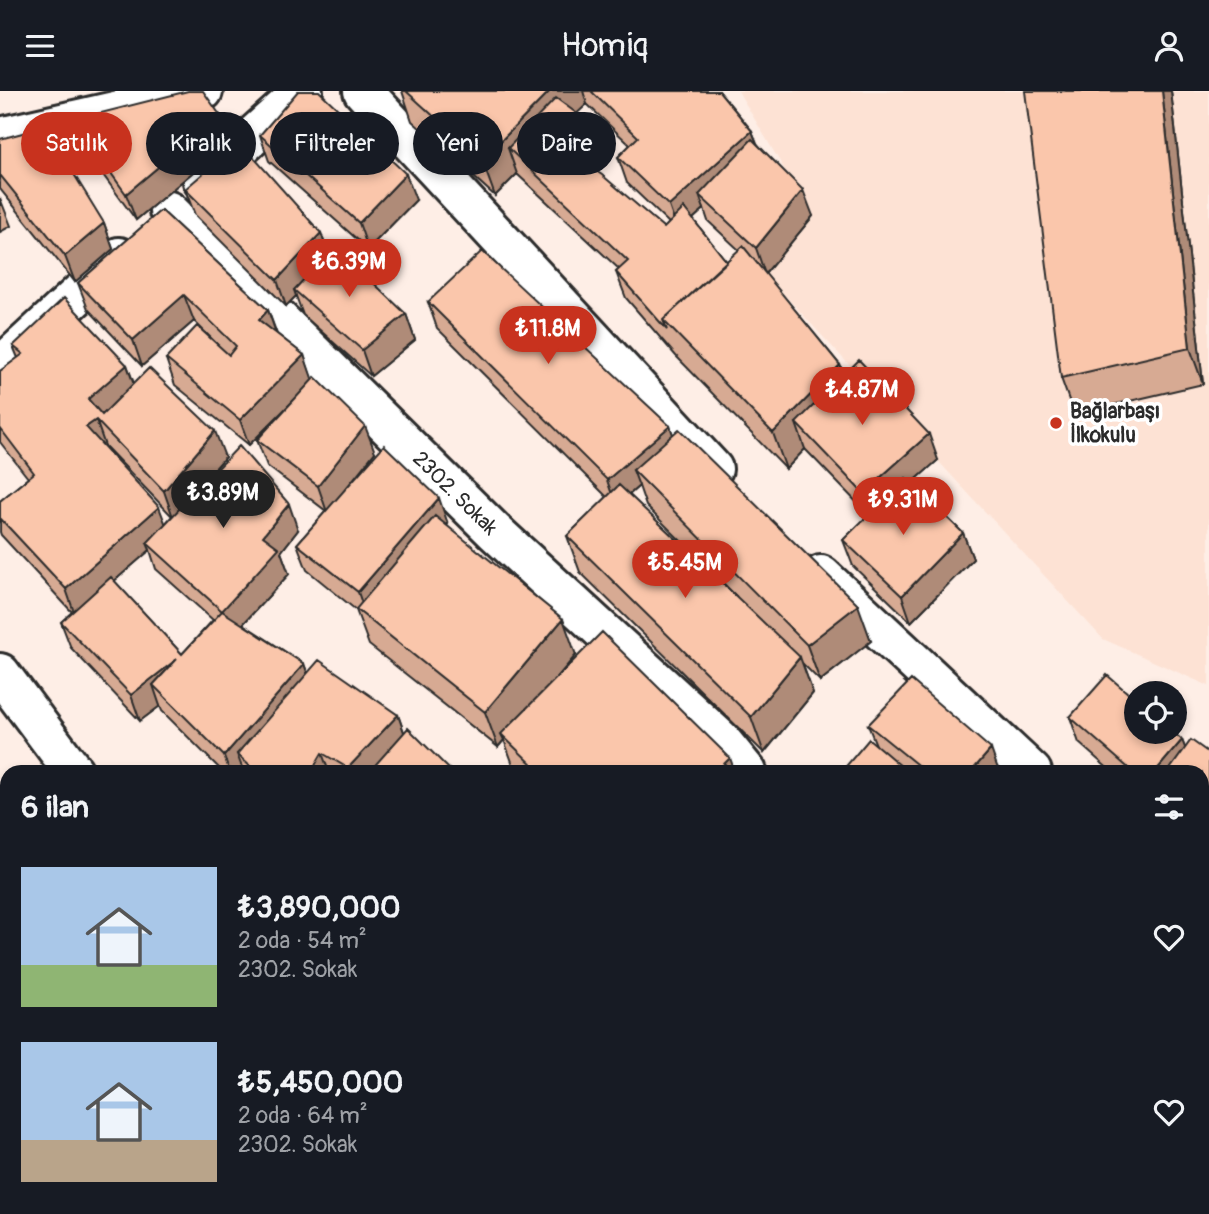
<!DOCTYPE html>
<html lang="tr">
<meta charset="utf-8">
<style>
:root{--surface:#171b24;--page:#20242c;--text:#f1f3f6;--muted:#9ea1a6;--accent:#c8321e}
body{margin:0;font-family:Pangolin,sans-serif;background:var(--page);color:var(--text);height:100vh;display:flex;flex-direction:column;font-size:26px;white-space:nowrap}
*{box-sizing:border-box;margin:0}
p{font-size:23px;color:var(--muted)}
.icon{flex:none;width:38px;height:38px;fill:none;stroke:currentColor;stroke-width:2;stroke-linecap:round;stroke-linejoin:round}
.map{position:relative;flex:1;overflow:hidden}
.drawer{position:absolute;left:0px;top:674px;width:1209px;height:450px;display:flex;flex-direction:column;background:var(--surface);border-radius:21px 21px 0 0;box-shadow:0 4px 10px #0003}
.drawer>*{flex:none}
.top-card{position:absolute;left:21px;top:21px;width:700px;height:63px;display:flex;gap:14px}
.controls{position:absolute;left:1124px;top:590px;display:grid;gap:14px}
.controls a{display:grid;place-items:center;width:63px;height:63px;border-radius:50%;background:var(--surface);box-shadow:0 4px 10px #0003;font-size:35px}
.price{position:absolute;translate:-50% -60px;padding:0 16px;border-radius:24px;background:var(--accent);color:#fff;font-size:23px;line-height:46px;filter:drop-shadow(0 2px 4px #0008)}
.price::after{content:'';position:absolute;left:50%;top:42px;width:21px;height:16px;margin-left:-10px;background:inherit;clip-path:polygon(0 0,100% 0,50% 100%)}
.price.selected{background:#222;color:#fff}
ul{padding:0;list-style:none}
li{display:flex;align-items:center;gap:21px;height:175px;padding:0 21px}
li span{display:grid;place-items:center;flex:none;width:196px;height:140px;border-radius:0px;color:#555}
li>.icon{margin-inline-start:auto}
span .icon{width:84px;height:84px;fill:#fffc;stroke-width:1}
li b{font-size:30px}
h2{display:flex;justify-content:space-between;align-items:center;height:84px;padding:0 21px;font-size:30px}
.chip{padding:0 24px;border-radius:32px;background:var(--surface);box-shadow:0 4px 10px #0003;font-size:24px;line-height:63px}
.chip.selected{background:var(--accent);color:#fff}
header{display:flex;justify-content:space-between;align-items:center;height:91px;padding:0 21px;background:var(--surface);font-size:32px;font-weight:600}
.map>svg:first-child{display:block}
.built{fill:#fde2d4}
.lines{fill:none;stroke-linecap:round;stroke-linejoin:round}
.minor-casing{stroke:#2b2b2b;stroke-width:44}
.secondary-casing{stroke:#2b2b2b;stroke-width:44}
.minor{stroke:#fff;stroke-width:38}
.secondary{stroke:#fff;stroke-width:38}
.wall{fill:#d7aa93;stroke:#2b2b2b;stroke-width:2;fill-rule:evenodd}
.shaded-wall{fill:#af8b78;stroke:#2b2b2b;stroke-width:2}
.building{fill:#fac6ab;stroke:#2b2b2b;stroke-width:2}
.poi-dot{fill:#c8321e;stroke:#fff;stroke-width:2.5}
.labels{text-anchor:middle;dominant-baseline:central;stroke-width:7;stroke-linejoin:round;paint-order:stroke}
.poi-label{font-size:21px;font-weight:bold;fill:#2b2b2b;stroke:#fff;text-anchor:start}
.street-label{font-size:21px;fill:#2b2b2b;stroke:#fff}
</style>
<header><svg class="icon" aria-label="menu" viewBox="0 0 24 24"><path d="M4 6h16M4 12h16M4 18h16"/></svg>Homiq<svg class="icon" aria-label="person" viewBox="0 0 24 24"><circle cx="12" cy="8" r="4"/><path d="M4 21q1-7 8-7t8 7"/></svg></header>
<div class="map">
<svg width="1209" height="1123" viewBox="0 0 1209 1123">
<rect width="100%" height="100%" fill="#feeee6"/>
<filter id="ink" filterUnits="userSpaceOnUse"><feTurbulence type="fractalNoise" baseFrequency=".0143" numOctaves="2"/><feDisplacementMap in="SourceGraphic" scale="14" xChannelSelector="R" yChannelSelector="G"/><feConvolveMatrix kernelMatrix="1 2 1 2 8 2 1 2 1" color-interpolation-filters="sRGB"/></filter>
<g filter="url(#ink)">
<path class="built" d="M738 0H1209V595L1103 548 765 183 812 125Z"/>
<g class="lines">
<defs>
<g id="minor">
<path d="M363 0 713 378"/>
<path d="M0 46 203 0"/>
<path d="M203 90 303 0"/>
<path id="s1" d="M169 120 495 441 720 648 747 681"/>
<path d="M0 276 119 166"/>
<path d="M821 484 1032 681"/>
<path d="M1202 820 1209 825"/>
<path d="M0 909 7 899"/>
<path d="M646 1123 651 1116"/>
</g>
<path id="secondary" d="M0 582 74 681
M0 716 7 726
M293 1116 297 1123
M416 1116 422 1123"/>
</defs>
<use href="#minor" class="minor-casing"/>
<use href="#secondary" class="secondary-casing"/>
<use href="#minor" class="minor"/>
<use href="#secondary" class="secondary"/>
</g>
<path class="wall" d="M402 0H719L752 40 757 52 813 125 765 183 840 274 844 284 938 369 912 392 963 442 973 468 911 531 853 475 843 449 869 424 805 358 786 378 676 265 626 207 616 181 619 178 517 83 495 105 412 30ZM587 13 630 54 618 66 627 92 669 132 664 137 590 75 605 61 577 22ZM704 118 708 130 739 159 727 171 693 128Z
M1171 0 1203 293 1074 323 1061 287Z
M73 29 230 50 136 129 82 55Z
M260 44 416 109 368 158 269 70Z
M0 48 104 132 113 158 75 191 0 98Z
M185 98 321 142 328 163 406 223 415 249 371 285 303 224 296 205 286 215 195 124Z
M0 107 11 135 0 141Z
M161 119 268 219 277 243 304 264 312 289 375 361 336 409 448 433 447 435 576 564 559 584 734 677 737 681H517L515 679 504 649 498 656 369 554 356 519 307 479 297 453 326 420 267 375 257 349 290 313 249 354 175 294 166 268 217 253 194 230 142 275 88 218 78 192Z
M428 211 670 335 673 344 871 550 820 590 802 572 813 602 764 662 580 481 567 445 607 406 437 237ZM639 395 646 415 737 506 629 404Z
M13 255 127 274 134 292 225 366 190 407 298 439 281 461 289 483 243 533 304 573 308 583 398 624 404 641 452 681H244L243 679 242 681H223L162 620 160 615 140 630 71 557 61 531 72 521 1 444 0 441V410L28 387 0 351V280L18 267ZM105 355 172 425 165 433 104 356ZM150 459 156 478 213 529 182 563 114 490Z
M1070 626 1182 649 1185 657 1209 662V798L1202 793V681H1112L1079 652Z
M868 634 999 681H843L876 654Z
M1202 954 1209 965V1021L1202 1025Z
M523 1116H627L621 1123H530Z
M708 1116H801L796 1123H716Z
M862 1116H1057L1064 1123H871Z"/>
<path class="shaded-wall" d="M550 0H583L587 13 566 33 508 57 517 83 495 105 482 69Z
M1162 0H1171L1203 293 1190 257Z
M220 24 230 50 136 129 126 103Z
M595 36 605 61 577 87 568 61Z
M752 40 762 66 699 104 704 118 678 141 669 115Z
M406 83 416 109 368 158 359 132Z
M803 99 813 125 765 183 756 157Z
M104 132 113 158 75 191 65 165Z
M321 142 330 168 294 199 296 205 286 215 277 189Z
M184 204 194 230 142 275 133 249Z
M268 219 277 245 259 229Z
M406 223 415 249 371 285 362 259Z
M304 264 313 290 249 354 240 329Z
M127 274 136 300 99 333 88 308Z
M840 274 853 309 796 332 805 358 786 378 773 342Z
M96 329 105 355 96 362 86 336Z
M365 335 375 361 327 421 318 395Z
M670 335 679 361 633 379 639 395 616 415 607 389Z
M215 340 225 366 173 426 164 400Z
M929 343 938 369 872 428 863 402Z
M439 407 448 433 367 527 358 501Z
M289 413 298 439 281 461 289 483 231 546 222 520 263 445Z
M159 416 169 442 147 452 150 459 75 524 66 498Z
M963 442 973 468 911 531 902 505Z
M858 514 871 550 820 590 807 554Z
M563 528 576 564 506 647 501 643 504 649 498 656 485 621Z
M800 566 813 602 764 662 751 626Z
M177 568 153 594 160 615 140 630 131 604Z
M304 573 313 598 237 663 243 679 242 681H230L224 665Z
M398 624 407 650 378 681H349L348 677Z
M1182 649 1192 675 1187 681H1155Z
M991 658 999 681H971Z
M322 662 329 681H311Z
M730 667 735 681H716Z
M593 1116H627L621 1123H587Z
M772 1116H801L796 1123H767Z
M944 1116H973L968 1123H939Z"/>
<path class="building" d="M188 0H203L220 24 126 103 73 29Z
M298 0H319L406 83 359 132 260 44Z
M406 0H550L482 69Z
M591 0H719L752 40 669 115 618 66 638 46Z
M1025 0H1162L1190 257 1061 287Z
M556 7 595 36 568 61 602 84 664 137 684 117 727 171 663 229 667 239 616 181 628 170 508 57Z
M45 36 104 132 65 165 0 84V48Z
M752 48 803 99 756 157 699 104Z
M240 51 321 142 277 189 185 98Z
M161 119 268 219 259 229 304 264 240 329 166 268 197 235 229 264 236 255 184 204 133 249 78 192Z
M335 155 406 223 362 259 294 199Z
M743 155 840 274 773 342 663 229Z
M482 160 670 335 607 389 428 211Z
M64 207 127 274 88 308 102 324 149 277 215 340 164 400 96 329 86 336 159 416 66 498 0 427V410L34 382 0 337V280L23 263 13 255Z
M859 269 929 343 863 402 796 332Z
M315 286 365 335 318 395 257 349Z
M679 338 858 514 807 554 633 379Z
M384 354 439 407 358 501 297 453Z
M239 355 289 413 263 445 279 457 222 520 147 452Z
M906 387 963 442 902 505 843 449Z
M619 394 800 566 751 626 567 445Z
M435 425 563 528 485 621 356 518Z
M111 486 182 563 222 520 304 573 224 665 153 594 177 568 131 604 61 531Z
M602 541 730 667 716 681H540L501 643Z
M319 569 398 624 348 677 322 662 311 681H256L237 663Z
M1107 584 1136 609V640H1172L1182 649 1155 681H1133L1070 626Z
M911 589 991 658 971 681H926L868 634Z
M408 637 452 681H369Z
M869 648 908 681 842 680Z
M1191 649 1209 662V779L1202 774V681H1168Z
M1202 954 1209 965V969L1202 973Z
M541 1116H593L587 1123H548Z
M732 1116H772L767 1123H740Z
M804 1116H805L813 1123H799Z
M887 1116H944L939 1123H895Z
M962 1116H1057L1064 1123H957Z"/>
</g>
<circle class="poi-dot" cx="1056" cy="332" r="7"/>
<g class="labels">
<g class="poi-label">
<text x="1070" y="320">Bağlarbaşı<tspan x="1070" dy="24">İlkokulu</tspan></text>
</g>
<g class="street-label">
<text stroke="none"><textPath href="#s1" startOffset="402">2302. Sokak</textPath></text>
</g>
</g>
</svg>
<div class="controls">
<a><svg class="icon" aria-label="locate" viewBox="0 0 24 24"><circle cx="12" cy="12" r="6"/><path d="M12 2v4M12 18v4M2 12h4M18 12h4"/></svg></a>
</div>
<b class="price" style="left:349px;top:208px">₺6.39M</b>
<b class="price" style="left:548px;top:275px">₺11.8M</b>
<b class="price" style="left:862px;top:336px">₺4.87M</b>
<b class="price selected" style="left:223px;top:439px">₺3.89M</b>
<b class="price" style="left:903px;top:446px">₺9.31M</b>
<b class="price" style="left:685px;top:509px">₺5.45M</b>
<div class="top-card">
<a class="chip selected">Satılık</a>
<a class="chip">Kiralık</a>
<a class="chip">Filtreler</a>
<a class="chip">Yeni</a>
<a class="chip">Daire</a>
</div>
<section class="drawer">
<h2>6 ilan<svg class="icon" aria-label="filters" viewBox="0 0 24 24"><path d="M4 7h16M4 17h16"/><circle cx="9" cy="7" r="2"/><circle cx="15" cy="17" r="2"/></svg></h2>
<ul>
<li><span style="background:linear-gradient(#a9c7e8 70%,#8fb573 0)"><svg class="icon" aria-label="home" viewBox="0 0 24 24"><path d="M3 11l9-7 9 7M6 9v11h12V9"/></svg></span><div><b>₺3,890,000</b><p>2 oda · 54 m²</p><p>2302. Sokak</p></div><svg class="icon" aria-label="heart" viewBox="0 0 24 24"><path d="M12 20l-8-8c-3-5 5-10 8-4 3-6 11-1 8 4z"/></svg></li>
<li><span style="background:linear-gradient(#a9c7e8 70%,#b9a48a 0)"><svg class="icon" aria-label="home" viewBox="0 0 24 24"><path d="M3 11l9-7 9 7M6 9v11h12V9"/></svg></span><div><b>₺5,450,000</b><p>2 oda · 64 m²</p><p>2302. Sokak</p></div><svg class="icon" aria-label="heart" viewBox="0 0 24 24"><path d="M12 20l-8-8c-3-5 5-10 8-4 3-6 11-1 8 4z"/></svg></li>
</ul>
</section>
</div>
